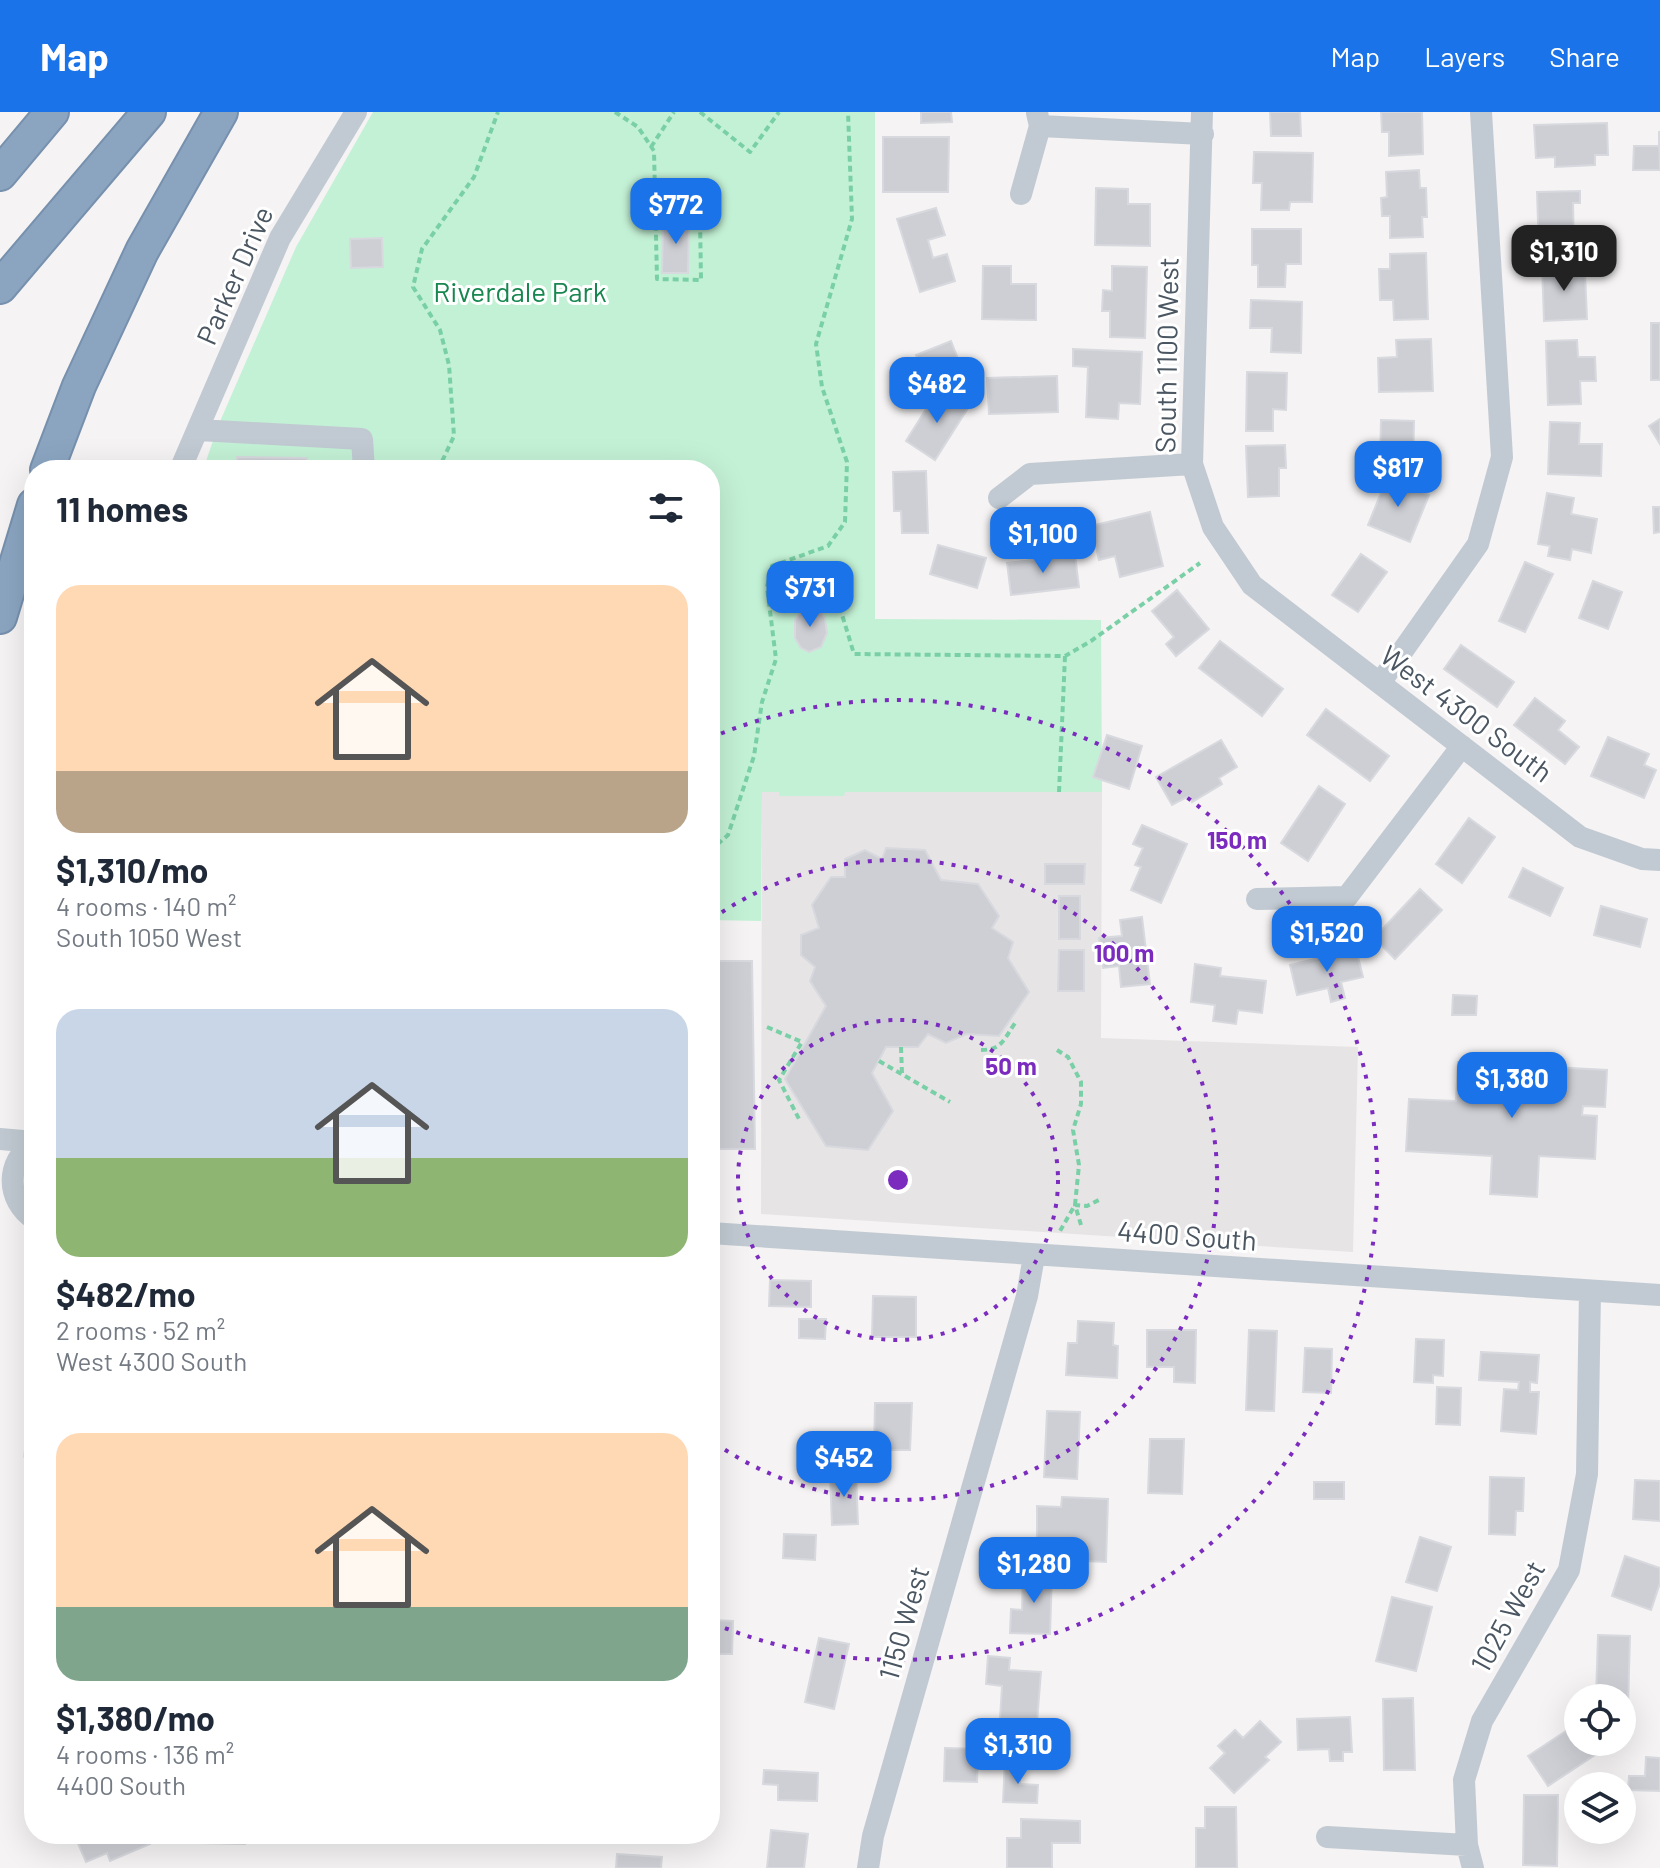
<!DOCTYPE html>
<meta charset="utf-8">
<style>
:root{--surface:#fff;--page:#f2f2f3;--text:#1f2937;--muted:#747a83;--accent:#1a73e8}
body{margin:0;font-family:Barlow,sans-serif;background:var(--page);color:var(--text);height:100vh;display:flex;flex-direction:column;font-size:30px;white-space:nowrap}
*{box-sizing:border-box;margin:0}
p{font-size:26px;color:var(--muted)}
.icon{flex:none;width:44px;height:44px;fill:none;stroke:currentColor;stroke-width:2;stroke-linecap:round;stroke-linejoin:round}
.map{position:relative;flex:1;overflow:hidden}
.drawer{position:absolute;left:24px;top:348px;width:696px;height:1384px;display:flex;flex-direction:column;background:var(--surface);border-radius:32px;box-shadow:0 8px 32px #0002}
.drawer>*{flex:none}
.controls{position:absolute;left:1564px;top:1572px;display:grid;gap:16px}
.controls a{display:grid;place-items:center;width:72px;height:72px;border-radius:50%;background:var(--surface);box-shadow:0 8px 32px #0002;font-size:40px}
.price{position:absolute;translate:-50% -68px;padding:0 18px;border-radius:16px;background:var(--accent);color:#fff;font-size:26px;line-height:52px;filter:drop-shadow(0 2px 4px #0008)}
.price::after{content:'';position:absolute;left:50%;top:48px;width:24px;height:18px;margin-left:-12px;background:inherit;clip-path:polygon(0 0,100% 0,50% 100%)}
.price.on{background:#222;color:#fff}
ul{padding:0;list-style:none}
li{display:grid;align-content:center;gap:16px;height:424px;padding:0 32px}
li span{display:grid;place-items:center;height:248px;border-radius:24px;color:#555}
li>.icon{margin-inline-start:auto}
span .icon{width:144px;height:144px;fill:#fffc;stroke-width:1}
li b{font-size:34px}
h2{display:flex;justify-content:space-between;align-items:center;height:96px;padding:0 32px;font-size:34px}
header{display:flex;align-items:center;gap:48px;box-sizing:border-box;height:112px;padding:0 40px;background:var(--accent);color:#fff}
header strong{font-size:38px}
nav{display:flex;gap:44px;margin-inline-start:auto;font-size:28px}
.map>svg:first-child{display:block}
.education{fill:#e6e4e5}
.green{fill:#c3f1d5}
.building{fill:#cdcfd5;stroke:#d7d9de;stroke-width:2}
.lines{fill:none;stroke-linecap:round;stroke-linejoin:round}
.highway-casing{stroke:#7690ad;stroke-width:36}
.path{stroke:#7ad0a6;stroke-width:4;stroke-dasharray:6 4;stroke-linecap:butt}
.minor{stroke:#c1cad2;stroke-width:22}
.highway{stroke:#8ba5c1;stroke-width:32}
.ring{fill:none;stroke:#7b2cbf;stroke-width:4;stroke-dasharray:4 8}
.labels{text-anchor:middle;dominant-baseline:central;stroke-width:6;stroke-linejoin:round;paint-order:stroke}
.street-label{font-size:28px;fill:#4a5661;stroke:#fff}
.park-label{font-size:28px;fill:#17864f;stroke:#fff}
.centre{fill:#7b2cbf;stroke:#fff;stroke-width:4}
.ring-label{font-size:24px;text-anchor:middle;font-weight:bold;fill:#7b2cbf;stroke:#fff;stroke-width:6;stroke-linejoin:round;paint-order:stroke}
</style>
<header>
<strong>Map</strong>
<nav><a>Map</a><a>Layers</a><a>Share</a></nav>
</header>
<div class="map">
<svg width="1660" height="1756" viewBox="0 0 1660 1756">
<rect width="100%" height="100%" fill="#f5f3f3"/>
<path class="education" d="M762 680H1102L1101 926 1358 935 1353 1140 761 1102Z"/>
<path class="green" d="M373 0H875V507L1101 508 1102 680H845L844 684H779V680H762L761 809 710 808V358H203L218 314 296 135Z
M34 1256V1336L23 1346Z"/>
<path class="building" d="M921 0H951L952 10 921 11Z
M1270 0H1300L1301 24H1271Z
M1381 0H1422L1423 42 1389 44V20H1382Z
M1607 11 1608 43H1595V53L1555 55V45L1536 46 1534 13Z
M1659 19 1660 58H1633L1634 34H1659Z
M883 25H949L948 80H883Z
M1254 40 1313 41 1312 90H1290L1289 98H1261L1262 71H1253Z
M1419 58 1420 76H1426L1427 105H1422L1423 125 1390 126V104H1382L1381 86 1387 85 1386 60Z
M1096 76 1128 77V92H1150V134L1095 133Z
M1580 79V91H1573L1574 138 1539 139 1537 80Z
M936 96 945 123 928 128 933 146 947 142 955 169 920 180 897 107Z
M663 108H689L688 161H662Z
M1252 117H1301V152H1286L1285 175H1258V153H1252Z
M382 126 383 155 351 156 350 127Z
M1426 141 1428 207 1394 208 1393 188H1380L1379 157H1390V142Z
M1571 151V161H1585L1587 207 1544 209 1542 152Z
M983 154H1011V172H1036V208L982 207Z
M1112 154 1147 155 1145 226 1110 225V199H1102L1103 178 1112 179Z
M1251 188 1302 190 1301 241 1271 240 1272 216H1250Z
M1651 211H1660V268H1651Z
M1431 227 1433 279 1379 280 1378 246 1397 245 1396 228Z
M1577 228 1578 245H1595L1596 269H1580L1581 292 1548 293 1546 229Z
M951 229 968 272 947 281 944 274 931 279 916 243Z
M1073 237 1142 240 1140 292 1119 291 1118 307 1086 305 1088 255 1073 254Z
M1247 260 1287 261 1286 298 1273 297V319H1246Z
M1057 264 1058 300 989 302 987 266Z
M938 278 968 296 935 348 906 329Z
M1660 307V332L1649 314Z
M1381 308 1414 309 1413 354 1380 353Z
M1550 310 1580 311 1579 332H1602L1601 364 1548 362Z
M1285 333 1286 356H1279V384L1248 385 1246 334Z
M237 345 307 346V358H237Z
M926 359 928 421H902L901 399H894L893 360Z
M1380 363 1429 383 1410 430 1368 413 1381 381 1374 378Z
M1547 381 1574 386 1571 402 1597 407 1591 441 1572 437 1570 448 1548 444 1550 434 1538 432Z
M1653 395H1660V420L1654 421Z
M1150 400 1163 454 1120 465 1115 444 1099 448 1091 414Z
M938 433 986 446 977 476 930 462Z
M1361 442 1387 460 1358 500 1332 483Z
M1075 443 1079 475 1011 483 1007 451Z
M1525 450 1553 462 1525 520 1499 509Z
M1593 469 1622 480 1608 517 1579 506Z
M1177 478 1209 517 1176 544 1166 532 1174 525 1152 499Z
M811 495 819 498 825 506 827 521 821 535 809 540 801 536 795 526V508L802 498Z
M1220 529 1283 577 1262 604 1199 556Z
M1461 533 1514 570 1497 595 1444 557Z
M1535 586 1565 609 1558 618 1579 635 1565 652 1514 613Z
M1326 597 1389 644 1370 669 1307 623Z
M1107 623 1142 634 1129 677 1093 665Z
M1608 625 1649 642 1644 653 1656 658 1644 686 1591 664Z
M1221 628 1237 655 1219 666 1222 672 1192 690 1189 684 1172 693 1156 665Z
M1319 674 1345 692 1308 749 1281 731Z
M1469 706 1495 725 1462 771 1436 752Z
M1142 713 1187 732 1161 791 1131 778 1141 755 1135 753 1143 736 1133 732Z
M886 736 925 738 941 768 978 772 999 804 992 816 1013 830 1008 846 1029 880 999 924 967 922 946 931 928 922 918 935H886L872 961 893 999 868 1038 826 1034 785 967 826 894 810 869 815 855 801 843V823L819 816 812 793 831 765H845V747L865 738 882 747Z
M1045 752H1085L1084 772H1045Z
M1523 756 1563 776 1550 804 1509 785Z
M1420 777 1442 798 1395 847 1374 826Z
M1059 784H1080V827H1059Z
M1601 794 1647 807 1640 835 1594 823Z
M1142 805 1150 872 1121 875 1119 854 1103 856 1099 826 1122 824 1120 808Z
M1356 837 1363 865 1341 870 1345 886 1331 890 1328 876 1297 883 1290 853Z
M1059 838H1084V879H1058Z
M710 849H752L755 1037H710Z
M1195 852 1221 856 1220 864 1266 869 1262 901 1238 898 1236 912 1213 909 1215 893 1191 890Z
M1453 883 1477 884 1476 903H1452Z
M1458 950 1607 958 1605 995 1583 994 1582 1003 1597 1004 1595 1047 1539 1044 1537 1085 1490 1082 1492 1044 1406 1039 1409 987 1456 989Z
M770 1168 811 1169V1195L769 1194Z
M873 1184 916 1185V1225H872Z
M710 1194H714L713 1229H710Z
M799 1207H826L825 1227 799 1226Z
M1078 1209 1114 1211 1113 1233 1118 1234 1117 1266 1066 1263 1068 1231H1077Z
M1147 1218H1196L1195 1271 1174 1270V1255H1147Z
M1249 1218 1277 1219 1274 1299 1246 1298Z
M1416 1227 1444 1228 1443 1264 1433 1263V1271L1414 1270Z
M1305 1236 1332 1237 1331 1281 1303 1280Z
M1481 1240 1539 1243 1537 1271 1530 1270V1280H1539L1536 1322 1501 1319 1504 1277 1518 1278 1519 1270 1479 1268Z
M1437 1275 1461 1276 1460 1313 1436 1312Z
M875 1291H912L910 1338H874Z
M1047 1299 1080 1300 1077 1367 1044 1365Z
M1150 1327H1184L1182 1382 1148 1381Z
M856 1361 858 1412 832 1413 830 1362Z
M1490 1365 1524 1366 1523 1399H1516L1515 1423 1489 1422Z
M1635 1368 1660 1369V1409L1633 1407Z
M1314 1370H1344V1387H1314Z
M1062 1385 1108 1387 1106 1450 1037 1447V1394L1061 1395Z
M784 1422 816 1423 815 1448 783 1446Z
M1420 1425 1451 1435 1437 1479 1406 1470Z
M1625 1444 1660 1456V1471L1651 1498 1612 1484Z
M1023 1460 1052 1461 1050 1522 1010 1521 1011 1497 1022 1498Z
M1392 1485 1432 1495 1416 1559 1376 1549Z
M710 1508 733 1509 732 1542H710Z
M1598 1523 1630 1524 1628 1593H1622V1586H1596Z
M819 1526 849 1532 834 1597 805 1590Z
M988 1544 1010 1546 1009 1558 1041 1560 1037 1610 1000 1607 1002 1574 986 1572Z
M1413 1586 1415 1658H1384L1383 1587Z
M1350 1605 1352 1640H1343V1649H1330L1329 1637 1298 1638 1297 1607Z
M1260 1609 1281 1630 1265 1645 1269 1648 1234 1681 1210 1656 1225 1641 1218 1634 1235 1618 1243 1626Z
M1578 1611V1630H1607L1610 1633 1548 1674 1528 1644Z
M945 1636 978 1637 977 1670 944 1669Z
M1646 1645 1660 1646V1679L1628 1678 1629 1664H1645Z
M1005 1649 1021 1650 1020 1672 1038 1673 1037 1691 1003 1690Z
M764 1658 818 1661 817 1689 778 1688V1673L763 1672Z
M1524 1683H1558L1557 1754 1523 1753Z
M1205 1695H1236L1237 1756H1196V1716H1205Z
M1021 1707 1080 1709V1731H1052V1756H1007V1726H1021Z
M771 1718 808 1722 804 1756H767Z
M74 1722H146L150 1732 110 1749 107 1741 86 1750Z
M201 1722H266V1724H245V1732L200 1731Z
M313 1722H356V1724L313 1727Z
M510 1722H583L542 1731 540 1724 512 1730Z
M617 1742 662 1745 661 1756H616Z"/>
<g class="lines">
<defs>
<path id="highway" d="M0 62 52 0
M0 175 149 0
M47 358 79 274 142 139 221 0
M0 505 34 393"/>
</defs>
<use href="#highway" class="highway-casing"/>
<path class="path" d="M615 0 638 15 654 39 657 167 701 168 700 105 656 104
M700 0 750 40 779 0
M651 35 674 0
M438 358 454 324 449 253 440 218 413 175 422 137 474 65 498 0
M767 475 837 486 854 542 1065 544 1091 529 1200 451
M1059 680 1065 544
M710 739 728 723 754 644 762 590 776 547 767 475 772 454 828 434 845 410 847 350 822 275 816 232 852 107 848 0
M767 915 802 930 779 968 799 1007
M901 935 902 961
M981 938C1002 938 1004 927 1015 911
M1057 938 1068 945 1081 970V992L1073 1018 1079 1053 1075 1093 1060 1119
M879 949 950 990
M1081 1113 1075 1093 1087 1094 1101 1087"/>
<path class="minor" d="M1202 0 1192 352 1213 415 1252 473 1580 725 1642 747 1660 748
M1040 14 1203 22
M1021 82 1040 14 1037 1
M199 318 362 327 364 358
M180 358 280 126 356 0
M999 386 1030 362 1192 352
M1380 571 1478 432 1502 345 1481 0
M1257 787 1347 785 1462 634
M0 1027 34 1030
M34 1031C5 1050 6 1088 34 1107
M710 1121 1660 1183
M1327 1725 1467 1733
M868 1756 873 1724 1027 1184 1034 1144
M1473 1756 1467 1733 1464 1668 1482 1609 1569 1458 1587 1362 1590 1179"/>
<use href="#highway" class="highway"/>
</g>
<g class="ring">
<circle cx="898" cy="1068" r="160"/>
<path d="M712 807A320 320 0 1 1 712 1329"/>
<path d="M710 626A480 480 0 1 1 710 1510"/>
</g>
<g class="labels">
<g class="street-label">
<text transform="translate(234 163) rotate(-66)">Parker Drive</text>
<text transform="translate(1166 243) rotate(-89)">South 1100 West</text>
<text transform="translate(1467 601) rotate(37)">West 4300 South</text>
<text transform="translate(1187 1123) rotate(4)">4400 South</text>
<text transform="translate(1507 1504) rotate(-61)">1025 West</text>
<text transform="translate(903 1511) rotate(-74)">1150 West</text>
</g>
<g class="park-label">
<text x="520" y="179">Riverdale Park</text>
</g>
</g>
<circle cx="898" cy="1068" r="12" class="centre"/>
<g class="ring-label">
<text x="1237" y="737">150 m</text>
<text x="1124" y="850">100 m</text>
<text x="1011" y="963">50 m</text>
</g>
</svg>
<div class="controls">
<a><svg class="icon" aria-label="locate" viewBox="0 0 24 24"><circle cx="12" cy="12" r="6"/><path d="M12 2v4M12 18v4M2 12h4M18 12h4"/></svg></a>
<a><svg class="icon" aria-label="layers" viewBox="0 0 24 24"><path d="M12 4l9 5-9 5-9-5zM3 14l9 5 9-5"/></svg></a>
</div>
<b class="price" style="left:676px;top:134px">$772</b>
<b class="price on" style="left:1564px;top:181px">$1,310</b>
<b class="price" style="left:937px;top:313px">$482</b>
<b class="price" style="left:1398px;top:397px">$817</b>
<b class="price" style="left:1043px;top:463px">$1,100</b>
<b class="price" style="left:810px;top:517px">$731</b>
<b class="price" style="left:1327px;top:862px">$1,520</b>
<b class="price" style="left:1512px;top:1008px">$1,380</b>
<b class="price" style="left:844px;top:1387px">$452</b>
<b class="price" style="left:1034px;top:1493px">$1,280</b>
<b class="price" style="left:1018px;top:1674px">$1,310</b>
<section class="drawer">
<h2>11 homes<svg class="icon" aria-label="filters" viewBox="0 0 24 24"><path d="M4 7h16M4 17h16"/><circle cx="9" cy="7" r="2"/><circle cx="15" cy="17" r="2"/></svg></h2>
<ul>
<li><span style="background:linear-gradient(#ffd9b3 75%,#b9a48a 0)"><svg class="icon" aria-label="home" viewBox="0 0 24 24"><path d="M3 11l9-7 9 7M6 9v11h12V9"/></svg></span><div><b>$1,310/mo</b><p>4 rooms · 140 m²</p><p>South 1050 West</p></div></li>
<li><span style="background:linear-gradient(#c9d6e8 60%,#8fb573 0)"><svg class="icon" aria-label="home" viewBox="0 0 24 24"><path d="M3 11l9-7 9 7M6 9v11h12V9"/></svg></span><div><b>$482/mo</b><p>2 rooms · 52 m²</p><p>West 4300 South</p></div></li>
<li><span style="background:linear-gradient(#ffd9b3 70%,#7fa58c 0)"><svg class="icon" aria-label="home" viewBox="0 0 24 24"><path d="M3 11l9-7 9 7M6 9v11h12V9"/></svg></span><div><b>$1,380/mo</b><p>4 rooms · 136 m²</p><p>4400 South</p></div></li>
</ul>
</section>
</div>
